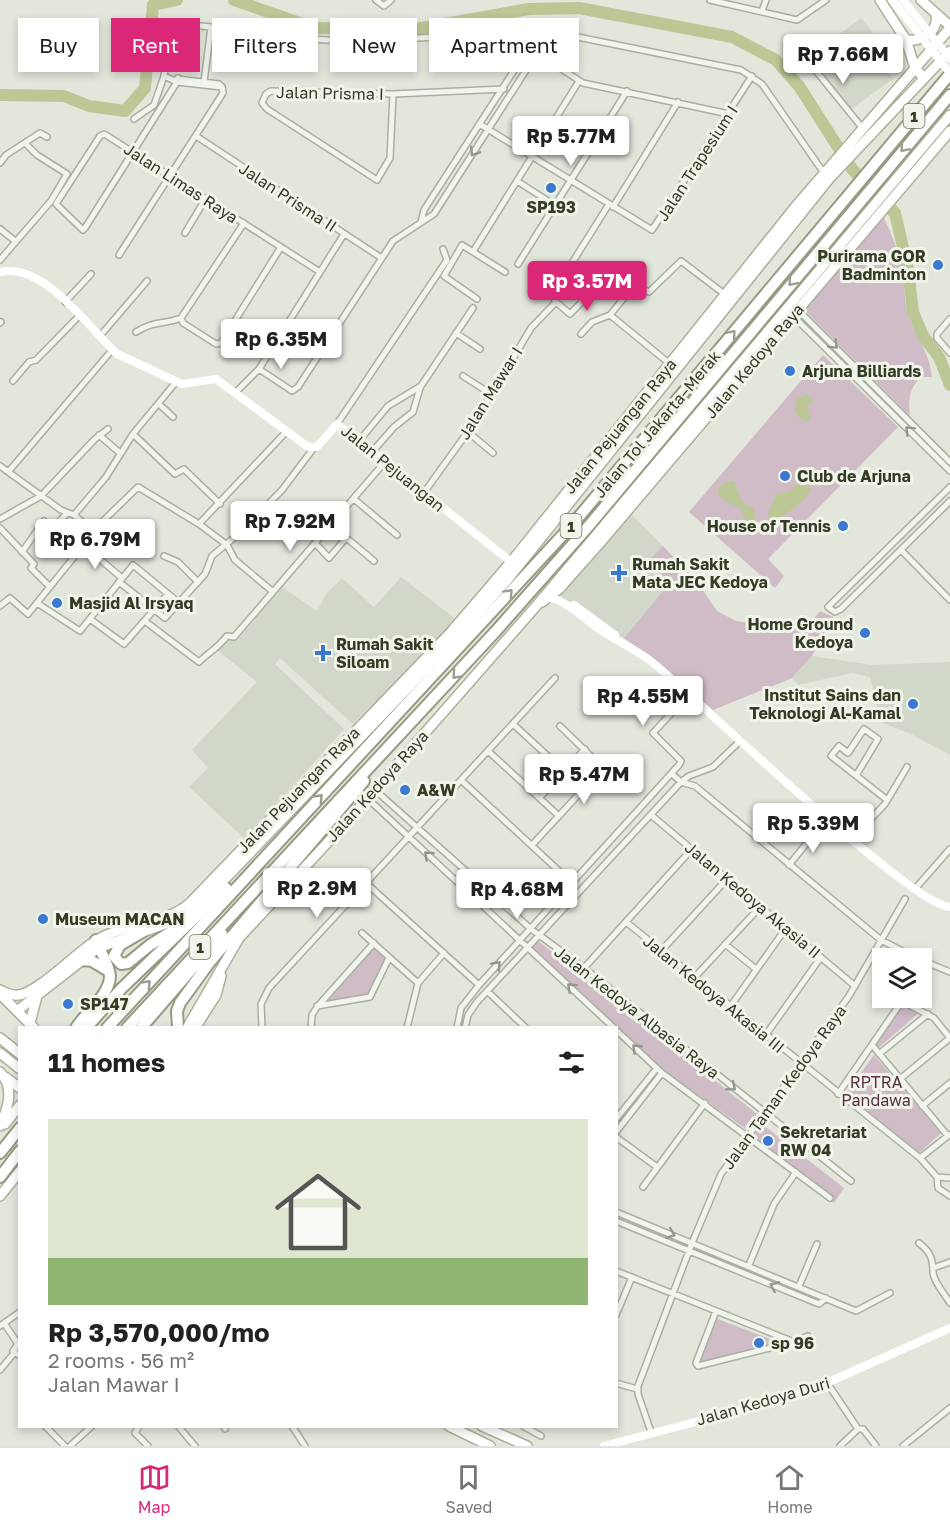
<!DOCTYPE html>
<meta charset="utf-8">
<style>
:root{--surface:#fff;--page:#f6f6f6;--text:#222;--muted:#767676;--line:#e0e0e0;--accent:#db2777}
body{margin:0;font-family:"Golos Text",sans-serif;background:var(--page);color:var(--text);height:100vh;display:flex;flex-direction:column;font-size:22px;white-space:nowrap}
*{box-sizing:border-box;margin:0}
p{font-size:20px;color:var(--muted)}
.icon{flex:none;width:33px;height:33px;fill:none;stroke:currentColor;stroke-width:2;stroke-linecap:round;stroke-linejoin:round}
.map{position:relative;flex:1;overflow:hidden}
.sheet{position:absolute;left:18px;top:1026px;width:600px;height:402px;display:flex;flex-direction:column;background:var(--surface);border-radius:0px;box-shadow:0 3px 9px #0003}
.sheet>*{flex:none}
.guide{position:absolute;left:18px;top:18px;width:600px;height:54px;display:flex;gap:12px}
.tools{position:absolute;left:872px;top:948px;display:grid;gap:12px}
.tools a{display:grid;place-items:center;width:60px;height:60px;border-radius:0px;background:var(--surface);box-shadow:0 3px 9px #0003;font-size:30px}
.price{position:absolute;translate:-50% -51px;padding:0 14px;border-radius:6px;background:#fff;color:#222;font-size:20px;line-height:39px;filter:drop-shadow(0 2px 3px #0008)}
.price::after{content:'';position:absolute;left:50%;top:36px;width:18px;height:14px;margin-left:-9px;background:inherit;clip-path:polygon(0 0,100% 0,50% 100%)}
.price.on{background:var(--accent);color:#fff}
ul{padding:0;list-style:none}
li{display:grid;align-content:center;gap:12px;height:318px;padding:0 30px}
li span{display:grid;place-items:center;height:186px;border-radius:0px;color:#555}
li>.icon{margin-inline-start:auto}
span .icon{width:108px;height:108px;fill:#fffc;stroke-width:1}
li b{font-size:26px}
h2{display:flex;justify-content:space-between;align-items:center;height:72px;padding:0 30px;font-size:26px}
.tag{padding:0 21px;border-radius:0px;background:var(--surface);box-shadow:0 3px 9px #0003;font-size:21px;line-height:54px}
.tag.on{background:var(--accent);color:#fff}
.menu{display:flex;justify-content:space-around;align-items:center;height:84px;border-top:2px solid var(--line);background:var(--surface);font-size:16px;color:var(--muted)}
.menu a{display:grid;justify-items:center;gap:3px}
.menu .on{color:var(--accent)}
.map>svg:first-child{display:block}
.built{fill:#d2d8c9}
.green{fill:#d0bcc7}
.water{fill:#bbc895}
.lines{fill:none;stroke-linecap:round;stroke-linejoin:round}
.river{stroke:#bbc895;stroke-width:12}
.street-casing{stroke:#aab0a1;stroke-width:8}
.primary-casing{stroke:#aab29a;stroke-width:12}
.highway-casing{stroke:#949d82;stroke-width:14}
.street{stroke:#f2f4ee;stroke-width:5}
.secondary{stroke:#fff;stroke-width:8}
.primary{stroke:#fff;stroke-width:9}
.highway{stroke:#fff;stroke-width:10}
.secondary-bridge{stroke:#fff;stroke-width:8}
.oneway{stroke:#9a9e92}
.oneway2{stroke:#93988a}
.poi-dot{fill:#3b79d0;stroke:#f1f4ea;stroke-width:2}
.labels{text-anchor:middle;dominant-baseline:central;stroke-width:6;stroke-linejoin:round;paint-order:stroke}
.shield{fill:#f1f4ea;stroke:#6d7360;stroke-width:1.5}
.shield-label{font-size:15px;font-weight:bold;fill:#343c25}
.street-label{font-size:16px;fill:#343c25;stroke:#f1f4ea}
.poi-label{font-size:16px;font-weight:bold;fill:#343c25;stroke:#f1f4ea;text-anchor:start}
.park-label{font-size:16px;fill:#583244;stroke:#f1f4ea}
</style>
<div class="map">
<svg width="950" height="1446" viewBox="0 0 950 1446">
<rect width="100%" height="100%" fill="#e2e6db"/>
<path class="built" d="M861 18 897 63 888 71 893 79 850 110 809 57Z
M631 514 663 546 648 562 668 585 624 638 560 596Z
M401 577 457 620 383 696 355 721V726L280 658 275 664 344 729 245 839 189 787 208 768 192 750 257 682 216 649 226 639 233 641 241 636 282 587 317 611 327 593 342 578 374 607Z
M812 656 872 665 950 662V755L909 733 880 722 870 677 852 673 798 685 792 678Z"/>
<path class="green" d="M882 215C892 233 900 255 903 276 905 289 904 304 909 317 917 342 929 349 932 377H921C909 389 908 399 910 416L804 310Z
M823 355 898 427 768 559 784 576 775 588 689 512Z
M663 546 698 583 717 611 736 621 787 629 811 622 820 611 833 617 812 656 792 678 713 710 662 666 624 638 668 585 648 561Z
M537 940 757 1114 746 1129 658 1067 528 950Z
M374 946 387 958 373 993 320 1002Z
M898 1002 920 1012 876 1050 873 1045Z
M874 1055 941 1133 917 1155 844 1096Z
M762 1124 844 1188 834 1203 751 1139Z
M715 1318 786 1345 696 1367Z"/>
<path class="water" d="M807 394 814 401 807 407 810 418 808 422C795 417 793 411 797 398Z
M726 481H734L742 502 754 509 756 519 753 525 747 523 740 508 725 501 718 494V489Z
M798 483H806L811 489C808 500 780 521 771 519L768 514 776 494 790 491Z"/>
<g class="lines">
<path class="river" d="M234 0 314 28 416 29 529 9 579 8 732 37 776 60 799 86 852 169 895 213 908 269 913 312 923 336 939 357 950 385
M0 95 64 96 89 106 125 111 145 88 153 5 177 0"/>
<defs>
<path id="street" d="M376 0 384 6 391 0
M710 0 797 20 826 0
M762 11 766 0
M211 27 309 39 366 42 527 30 548 31 741 70 762 84 826 176
M799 50 864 130
M537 53 583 83 729 114
M178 78 177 82 85 228 83 230 56 204 100 136 104 134 106 135C177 181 248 226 320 272
M177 79 219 84 222 87
M204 82 211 27 171 23 164 76 177 82 222 87
M393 94 390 158 377 180 267 109 262 103 266 94 271 91 393 94 504 89
M134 119 154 105 164 76
M481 125 652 230 752 76
M196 136 380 257
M0 163 6 155 40 133 47 137
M517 181 556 206
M613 207 678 102
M421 222 424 210 540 30
M0 229 14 240
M185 233 206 198
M474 250 579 81
M119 255 223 93 222 87
M0 260 51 201 67 174 37 155 26 144
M518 264 627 91
M477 299 444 276 462 245 505 272
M65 302 91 274
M556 302 552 295 609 204
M556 302 570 314 607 276
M797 309 950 462
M791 314 950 471
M181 318 183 323 216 344 221 343 281 247
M950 319 937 334V338L950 353
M0 323 1 322
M136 332C155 320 163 325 181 318L244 223
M456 333 480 349
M581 334 592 322 610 315
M100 336 147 281
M670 364 610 315 632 288 638 287 649 292 681 261 727 296
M259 369 292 391 298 387 393 241 434 214 537 53 548 31
M463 376 491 394
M13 381 29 362 36 360 79 316
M235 393 259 369 344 234
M159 404 173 417
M337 424 447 260 443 249
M468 432 493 453
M133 434 175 474 184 469 220 504
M99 435 120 453
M359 441 388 406 421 386 473 308
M372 452 394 427 413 412 420 388
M0 466 61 510 74 515 94 532
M9 471 112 350
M950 487 828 607 835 612 841 609 950 501
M423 494 477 419 531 328 556 302
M354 499 397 535
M74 515 106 477 133 434 176 382
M0 519 41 496 95 439 108 429
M60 521 67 513
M199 524 286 432
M331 525 374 561
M0 528 34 564 31 568 50 587
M315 543 329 558 346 538
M83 545 122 578
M901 550 950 600
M22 552 44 521
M164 556 178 562 198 582
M119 582 165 618 205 574 212 556 241 532 282 490 313 449
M37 603 80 631 133 565 178 602
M0 606 10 598 28 614 103 521 138 487 199 524 227 545 235 560 272 591
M90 619 124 644 167 595
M146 622 199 662C209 652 218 648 227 636L234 637 384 463
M513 724 564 771
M488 751 559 816
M672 774 681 782 695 786 881 940 916 958
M857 774 878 739 864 729 848 753 839 746 831 756 886 799
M461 780 572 883
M375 790 531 929 584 968 851 1181
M367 798 614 1028
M539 798 585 749
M651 815 855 986
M853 838 885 804 907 767
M532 845 603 768 560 726
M789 865 819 828
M366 883 479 985
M915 889 950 849
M626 922 920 1158 937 1177 938 1188 950 1196
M362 933 418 983
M725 944 756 969
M661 951 727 879
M921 960 950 972
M584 968 692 849
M694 978 760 907
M487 991 526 1028
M317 1006 370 997 389 958
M730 1007 786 928
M262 1028 261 1004 269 988 555 678
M311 1028 312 1015 317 1007 374 943
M407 1028 418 983 444 953
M457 1028 461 1008 479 985 679 765 681 761 653 733 689 694
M465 1028 468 1015 477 1002 681 782 689 776 713 767 740 741
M616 1030 662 1073 830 1198
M765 1036 821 957
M872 1045 948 1136
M879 1054 928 1014
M838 1094 902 1001 934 1018 950 1038 900 1079
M922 1106 950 1083
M616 1119 657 1068
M616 1132 662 1073
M616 1137 657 1167
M920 1158 949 1135
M937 1177 950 1178
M643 1187 705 1103
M616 1212 856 1311 890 1293
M616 1221 819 1304 826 1298
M919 1243C931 1252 933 1260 933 1272 933 1281 946 1296 950 1303
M749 1265 774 1204 796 1172
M936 1267 950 1262
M616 1271 794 1342
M799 1286 817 1244
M716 1311 696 1363 698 1366 794 1342 808 1336
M616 1315 632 1277
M4 1323 18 1344 13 1351 20 1356
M0 1326 20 1312
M0 1370 15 1352
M616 1383 637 1389
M828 1384 858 1429H863L876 1446
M45 1426 65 1446
M139 1426 135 1433 148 1446
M178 1426 195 1446
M224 1426 225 1429
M292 1426 305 1446
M523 1426 541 1436
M651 1432 638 1394V1386L692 1243 721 1174 849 996 905 899
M70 1446 92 1426
M840 1446 858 1429
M903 1446 950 1408"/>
<path id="primary" d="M880 0 906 40 915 68 924 78
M921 0 950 26
M906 40C922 42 939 32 936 14
M542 602 559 589 599 544 950 131
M0 990C6 993 11 996 18 995 37 994 78 951 97 940 125 923 169 924 191 902L451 632 511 562 796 206 950 28
M0 994 34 1028
M17 1011 98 948 182 918 202 903 457 637 509 578 829 179 950 51
M30 1023 37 996
M187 1028 239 938 353 815 537 605 950 115
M195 1028 216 995 221 976
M0 1038 20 1054
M0 1053 20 1069
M0 1072C15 1088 8 1108 0 1126
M5 1077 20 1088
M5 1124 20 1105
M0 1196 20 1171
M449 1426 490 1446
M482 1426 527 1446"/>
<path id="highway" d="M144 931 120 945 114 956 121 964 128 963 150 945 182 925
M81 960 92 961 107 970
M76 1028C85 1013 110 995 110 976 109 965 100 951 96 940
M86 1028 122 988 226 888
M107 1028 572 525 950 74
M127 1028 495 632 587 528 950 95
M141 1028 222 934
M178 1028 177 1011 180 1003 209 963 364 781
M0 1153 20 1128
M0 1177 20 1151"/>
</defs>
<use href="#street" class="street-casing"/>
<use href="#primary" class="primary-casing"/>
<use href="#highway" class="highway-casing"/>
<use href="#street" class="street"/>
<path class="secondary" d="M0 272C44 262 88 327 117 354L182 384 216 379 308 447H317L337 424 514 564
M548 598C563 597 589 623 602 631 618 642 636 649 652 662 698 699 911 906 950 907
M574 605 615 635
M604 1446 802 1394 950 1328"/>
<use href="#primary" class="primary"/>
<use href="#highway" class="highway"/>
<path class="secondary-bridge" d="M892 0 950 73
M903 0 950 59"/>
</g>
<defs><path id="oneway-chevron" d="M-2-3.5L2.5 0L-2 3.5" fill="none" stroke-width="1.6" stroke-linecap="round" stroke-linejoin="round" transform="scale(1.5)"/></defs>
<g class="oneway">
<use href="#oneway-chevron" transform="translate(904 148) rotate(131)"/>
<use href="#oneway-chevron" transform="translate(792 282) rotate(130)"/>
<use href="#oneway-chevron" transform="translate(732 334) rotate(-50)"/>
<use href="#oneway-chevron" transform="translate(509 593) rotate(-47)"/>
<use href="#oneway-chevron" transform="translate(456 675) rotate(133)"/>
<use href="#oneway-chevron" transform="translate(319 798) rotate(-47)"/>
<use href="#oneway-chevron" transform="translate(147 984) rotate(-47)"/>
</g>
<g class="oneway2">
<use href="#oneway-chevron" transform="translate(474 152) rotate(123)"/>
<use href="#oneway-chevron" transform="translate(834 345) rotate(45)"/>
<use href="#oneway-chevron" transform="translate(909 430) rotate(-135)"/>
<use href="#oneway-chevron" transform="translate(428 855) rotate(-137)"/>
<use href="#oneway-chevron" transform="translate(497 965) rotate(-47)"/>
<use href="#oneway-chevron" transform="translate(571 987) rotate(-137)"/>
<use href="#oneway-chevron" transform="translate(636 1048) rotate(-137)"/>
<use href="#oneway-chevron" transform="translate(732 1087) rotate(39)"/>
<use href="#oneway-chevron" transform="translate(671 1234) rotate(22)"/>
<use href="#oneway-chevron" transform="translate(774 1286) rotate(-157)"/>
</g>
<g class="poi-dot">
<circle cx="551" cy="188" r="6"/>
<circle cx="938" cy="265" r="6"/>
<circle cx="790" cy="371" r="6"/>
<circle cx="785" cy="476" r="6"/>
<circle cx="843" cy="526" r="6"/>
<path d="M616 564h6v6h6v6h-6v6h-6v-6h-6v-6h6z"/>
<circle cx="57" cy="603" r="6"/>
<circle cx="865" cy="633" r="6"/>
<path d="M320 644h6v6h6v6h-6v6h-6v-6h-6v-6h6z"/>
<circle cx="913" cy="704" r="6"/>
<circle cx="405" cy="790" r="6"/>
<circle cx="43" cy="919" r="6"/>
<circle cx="68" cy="1004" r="6"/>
<circle cx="768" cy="1141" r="6"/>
<circle cx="759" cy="1343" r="6"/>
</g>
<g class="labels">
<g class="shield">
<rect x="903.5" y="104" width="21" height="24" rx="4.5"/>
<rect x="560.5" y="514" width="21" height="24" rx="4.5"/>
<rect x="189.5" y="935" width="21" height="24" rx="4.5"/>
</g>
<g class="shield-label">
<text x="914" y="116">1</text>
<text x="571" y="526">1</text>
<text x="200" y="947">1</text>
</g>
<g class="street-label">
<text transform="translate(330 93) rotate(1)">Jalan Prisma I</text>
<text transform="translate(697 163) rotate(-57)">Jalan Trapesium I</text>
<text transform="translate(181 183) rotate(33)">Jalan Limas Raya</text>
<text transform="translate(288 197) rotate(33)">Jalan Prisma II</text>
<text transform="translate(754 361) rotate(-50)">Jalan Kedoya Raya</text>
<text transform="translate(490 393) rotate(-58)">Jalan Mawar I</text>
<text transform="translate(657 424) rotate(-50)">Jalan Tol Jakarta–Merak</text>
<text transform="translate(620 426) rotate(-51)">Jalan Pejuangan Raya</text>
<text transform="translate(393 468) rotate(39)">Jalan Pejuangan</text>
<text transform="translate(377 786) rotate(-48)">Jalan Kedoya Raya</text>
<text transform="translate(298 790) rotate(-46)">Jalan Pejuangan Raya</text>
<text transform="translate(753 900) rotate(40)">Jalan Kedoya Akasia II</text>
<text transform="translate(714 994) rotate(39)">Jalan Kedoya Akasia III</text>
<text transform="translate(637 1012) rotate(38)">Jalan Kedoya Albasia Raya</text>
<text transform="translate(784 1087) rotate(-54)">Jalan Taman Kedoya Raya</text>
<text transform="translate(763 1401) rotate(-16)">Jalan Kedoya Duri</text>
</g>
<g class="poi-label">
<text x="551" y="207" text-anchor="middle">SP193</text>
<text x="926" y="256" text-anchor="end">Purirama GOR<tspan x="926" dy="18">Badminton</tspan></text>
<text x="802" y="371">Arjuna Billiards</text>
<text x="797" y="476">Club de Arjuna</text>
<text x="831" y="526" text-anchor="end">House of Tennis</text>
<text x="632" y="564">Rumah Sakit<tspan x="632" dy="18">Mata JEC Kedoya</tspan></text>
<text x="69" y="603">Masjid Al Irsyaq</text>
<text x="853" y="624" text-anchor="end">Home Ground<tspan x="853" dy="18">Kedoya</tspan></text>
<text x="336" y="644">Rumah Sakit<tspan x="336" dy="18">Siloam</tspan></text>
<text x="901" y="695" text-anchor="end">Institut Sains dan<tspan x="901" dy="18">Teknologi Al-Kamal</tspan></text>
<text x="417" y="790">A&amp;W</text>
<text x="55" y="919">Museum MACAN</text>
<text x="80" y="1004">SP147</text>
<text x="780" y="1132">Sekretariat<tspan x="780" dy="18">RW 04</tspan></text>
<text x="771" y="1343">sp 96</text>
</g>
<g class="park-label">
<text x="876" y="1082">RPTRA<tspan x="876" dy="18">Pandawa</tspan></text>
</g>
</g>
</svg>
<div class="tools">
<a><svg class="icon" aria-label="layers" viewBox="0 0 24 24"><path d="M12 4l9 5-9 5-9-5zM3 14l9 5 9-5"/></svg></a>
</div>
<b class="price" style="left:843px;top:85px">Rp 7.66M</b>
<b class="price" style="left:571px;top:167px">Rp 5.77M</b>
<b class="price on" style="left:587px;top:312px">Rp 3.57M</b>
<b class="price" style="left:281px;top:370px">Rp 6.35M</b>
<b class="price" style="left:290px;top:552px">Rp 7.92M</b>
<b class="price" style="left:95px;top:570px">Rp 6.79M</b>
<b class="price" style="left:643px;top:727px">Rp 4.55M</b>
<b class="price" style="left:584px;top:805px">Rp 5.47M</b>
<b class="price" style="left:813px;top:854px">Rp 5.39M</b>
<b class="price" style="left:317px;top:919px">Rp 2.9M</b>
<b class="price" style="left:517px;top:920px">Rp 4.68M</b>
<div class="guide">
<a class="tag">Buy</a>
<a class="tag on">Rent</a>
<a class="tag">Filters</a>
<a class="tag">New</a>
<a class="tag">Apartment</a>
</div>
<section class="sheet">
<h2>11 homes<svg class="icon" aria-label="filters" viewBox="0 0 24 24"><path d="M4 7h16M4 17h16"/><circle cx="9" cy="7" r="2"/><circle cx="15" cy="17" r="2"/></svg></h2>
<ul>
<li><span style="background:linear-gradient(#dfe7d0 75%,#8fb573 0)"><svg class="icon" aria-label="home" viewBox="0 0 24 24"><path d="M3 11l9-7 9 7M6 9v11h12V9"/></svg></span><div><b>Rp 3,570,000/mo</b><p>2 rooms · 56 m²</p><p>Jalan Mawar I</p></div></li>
</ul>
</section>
</div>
<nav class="menu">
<a class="on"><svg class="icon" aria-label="map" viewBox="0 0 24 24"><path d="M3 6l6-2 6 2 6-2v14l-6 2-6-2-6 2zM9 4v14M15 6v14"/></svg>Map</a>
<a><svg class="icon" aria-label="saved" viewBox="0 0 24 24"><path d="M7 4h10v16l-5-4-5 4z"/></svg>Saved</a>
<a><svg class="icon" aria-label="home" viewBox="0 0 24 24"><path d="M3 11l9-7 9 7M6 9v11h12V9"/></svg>Home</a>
</nav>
